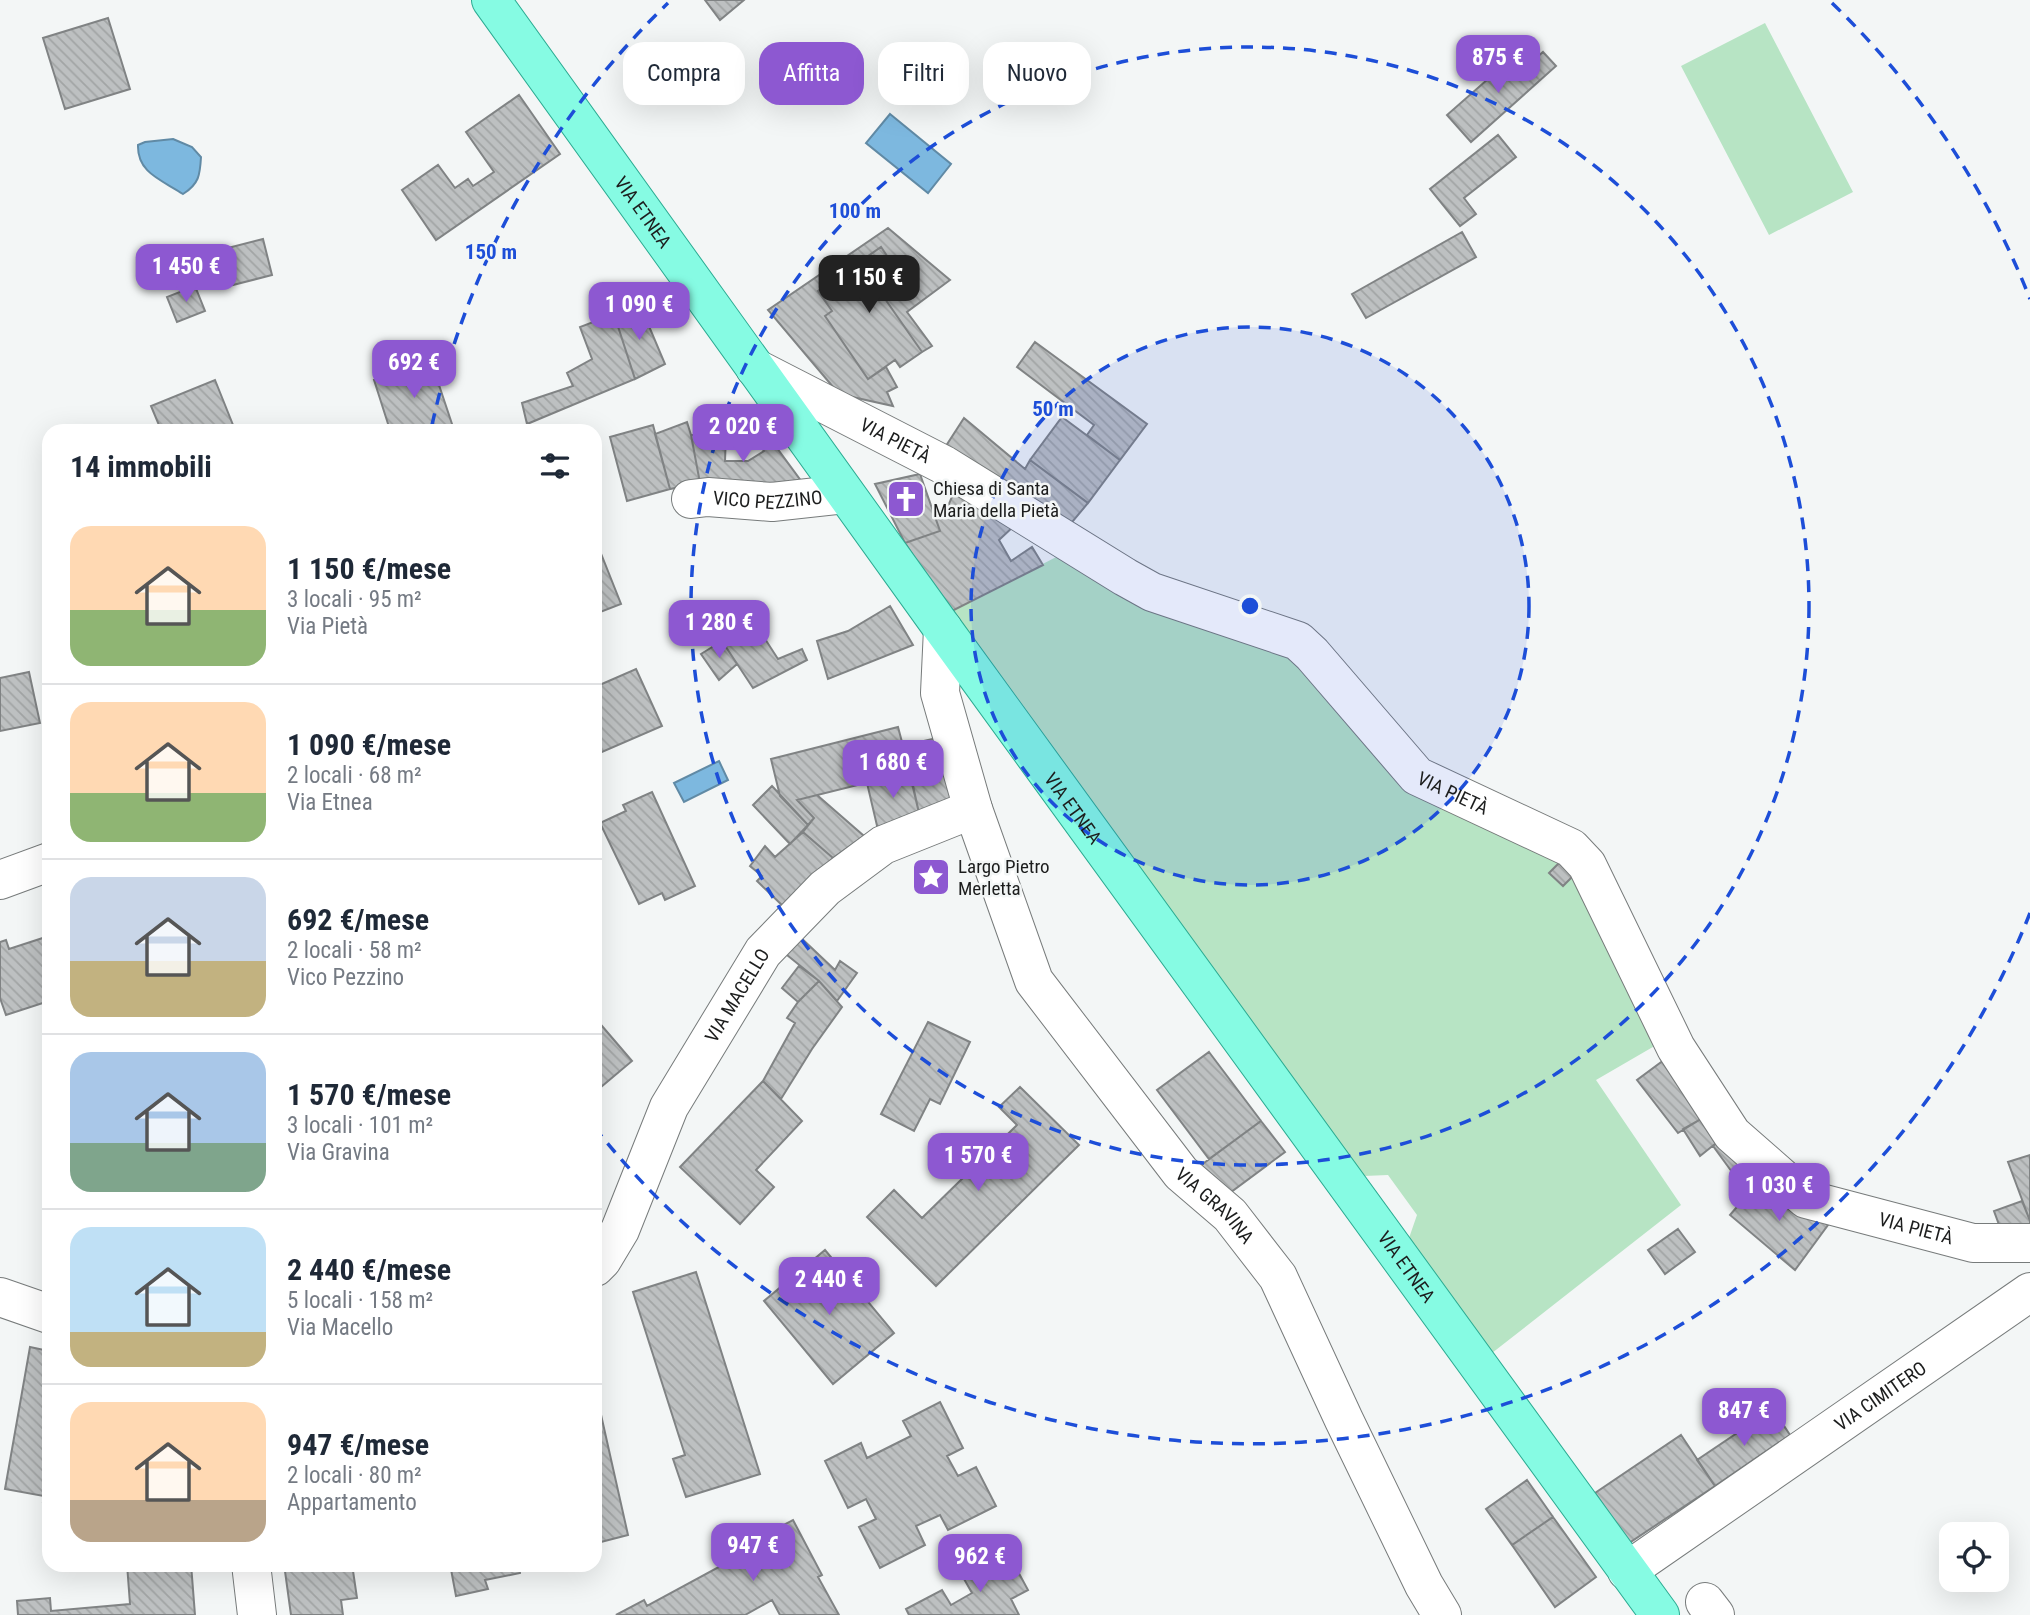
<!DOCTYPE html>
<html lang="it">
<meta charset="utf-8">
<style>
:root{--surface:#fff;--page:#f6f6f7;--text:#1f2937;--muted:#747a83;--line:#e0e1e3;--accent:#8d58d1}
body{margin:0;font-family:"Roboto Condensed",sans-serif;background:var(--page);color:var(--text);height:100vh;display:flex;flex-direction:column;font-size:26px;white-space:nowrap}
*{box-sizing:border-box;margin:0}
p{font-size:23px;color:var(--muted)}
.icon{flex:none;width:38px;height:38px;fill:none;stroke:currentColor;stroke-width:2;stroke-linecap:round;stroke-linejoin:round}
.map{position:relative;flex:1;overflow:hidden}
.side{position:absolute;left:42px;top:424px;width:560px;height:1148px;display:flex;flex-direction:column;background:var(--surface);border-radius:21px;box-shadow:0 7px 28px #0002}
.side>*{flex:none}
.banner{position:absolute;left:623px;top:42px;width:665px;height:63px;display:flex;gap:14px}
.tools{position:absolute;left:1939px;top:1522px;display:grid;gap:14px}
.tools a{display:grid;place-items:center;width:70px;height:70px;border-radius:14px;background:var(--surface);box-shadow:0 7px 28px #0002;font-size:35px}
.price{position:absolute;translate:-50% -60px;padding:0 16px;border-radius:14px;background:var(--accent);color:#fff;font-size:23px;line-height:46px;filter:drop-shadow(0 2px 4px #0008)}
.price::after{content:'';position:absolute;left:50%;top:42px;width:21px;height:16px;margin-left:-10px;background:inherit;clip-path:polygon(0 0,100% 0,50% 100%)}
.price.active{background:#222;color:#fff}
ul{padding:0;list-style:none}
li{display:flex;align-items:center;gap:21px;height:175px;padding:0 28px}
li+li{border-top:2px solid var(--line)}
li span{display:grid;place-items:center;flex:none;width:196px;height:140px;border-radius:21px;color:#555}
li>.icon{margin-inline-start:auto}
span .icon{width:84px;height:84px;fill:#fffc;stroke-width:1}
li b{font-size:30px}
h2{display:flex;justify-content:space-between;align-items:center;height:84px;padding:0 28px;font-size:30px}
.pill{padding:0 24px;border-radius:21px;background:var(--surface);box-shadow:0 7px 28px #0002;font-size:24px;line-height:63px}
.pill.active{background:var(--accent);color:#fff}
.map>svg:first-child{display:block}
.grass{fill:#b7e4c4}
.water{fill:#7db8df;stroke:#608aa5;stroke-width:2}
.building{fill:url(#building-back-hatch);stroke:#808384;stroke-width:2}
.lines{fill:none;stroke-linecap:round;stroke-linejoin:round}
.minor-casing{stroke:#777b7b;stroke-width:40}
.major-casing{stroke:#2cab92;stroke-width:40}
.minor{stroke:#fff;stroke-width:38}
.major{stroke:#86fbe3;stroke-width:38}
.ring{fill:none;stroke:#1d4ed8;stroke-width:3.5;stroke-dasharray:12 9}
.labels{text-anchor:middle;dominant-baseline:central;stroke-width:5;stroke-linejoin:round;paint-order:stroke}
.street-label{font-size:19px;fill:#1c1d1d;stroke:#f3f6f6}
.poi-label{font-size:19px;fill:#1c1d1d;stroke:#f3f6f6;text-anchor:start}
.centre{fill:#1d4ed8;stroke:#f3f6f6;stroke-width:3.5}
.ring-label{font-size:21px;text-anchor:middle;font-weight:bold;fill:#1d4ed8;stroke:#f3f6f6;stroke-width:5;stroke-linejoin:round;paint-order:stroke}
</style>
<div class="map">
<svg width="2030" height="1615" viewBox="0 0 2030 1615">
<defs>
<pattern id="building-back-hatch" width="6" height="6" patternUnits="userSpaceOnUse" patternTransform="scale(1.75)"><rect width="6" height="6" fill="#bdc0c1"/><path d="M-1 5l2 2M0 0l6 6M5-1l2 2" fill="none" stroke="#a2a5a5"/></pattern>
</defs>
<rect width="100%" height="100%" fill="#f3f6f6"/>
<path class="grass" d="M1765 23 1853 192 1769 235 1681 66Z
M1062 554 1285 649 1404 780 1563 859 1658 1044 1596 1080 1681 1205 1492 1353 1409 1238 1417 1215 1388 1175 1364 1176 950 612Z"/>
<path class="water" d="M890 114 951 164 928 193 866 143Z
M173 139 192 147 201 157C200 175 199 184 183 194 162 180 137 173 138 145L145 142Z
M719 761 728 780 684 802 674 783Z"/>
<path class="building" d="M705 0H744L720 20Z
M108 18 130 89 65 109 43 38Z
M1543 52 1556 66 1471 142 1447 115 1512 58 1522 70Z
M519 95 560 154 436 240 402 190 438 165 455 188 468 179 473 186 494 172 466 132Z
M1498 135 1516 157 1464 198 1476 214 1460 226 1430 189Z
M888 228 950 280 907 312 932 346 922 352 883 296 904 281 881 247 818 291 832 311 825 316 868 379 886 367 897 387 887 392 893 406 839 394 768 310Z
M1462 232 1476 257 1366 318 1352 294Z
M263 239 272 275 233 285 224 249Z
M881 247 904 281 883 296 922 352 900 367 895 360 868 379 825 316 832 311 818 291Z
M195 286 205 311 177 322 167 297Z
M640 305 665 364 635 379 614 314Z
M614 314 635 379 527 424 522 403 573 386 567 373 592 359 580 327Z
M1035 342 1147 424 1120 460 1087 435 1094 425 1017 367Z
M431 361 454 430H390L374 380Z
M215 380 235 430H161L151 406Z
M1062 417 1120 460 1088 503 1030 460Z
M964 418 1025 469 1030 460 1088 503 1068 527 944 449Z
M687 422 691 435 700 483 670 489 655 434Z
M653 425 670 489 627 501 610 437Z
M760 425 807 489 700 483 691 435H726L725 461H748L764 451 750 433Z
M920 474 940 531 905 543 875 484Z
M954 492 1014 526 999 540 1011 561 1032 547 1043 565 950 612 905 543 940 531 934 514 946 511Z
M598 546 621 604 595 614V547Z
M890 606 913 645 828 679 817 641 848 631Z
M756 625 778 659 802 649 807 660 753 688 722 641Z
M722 641 737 664 719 680 701 654Z
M636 669 662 726 595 755V687Z
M29 672 40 723 0 731V678Z
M898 727 910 772 797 800 814 818 808 825 780 796 771 759Z
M937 738 952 799 919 813 907 762 919 760 915 743Z
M910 772 919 813 878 830 867 783Z
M772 786 808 825 790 844 753 805Z
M652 792 695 886 665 900 662 893 639 904 600 823 626 811 623 805Z
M817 795 864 836 833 858 803 832 814 818 797 800Z
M803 832 833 858 786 909 757 881 762 876 750 866 765 846 775 857Z
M1563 859 1577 872 1563 886 1549 873Z
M798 935 835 970 840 961 857 973 837 1001 819 981 782 951Z
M49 936V1001L6 1015 0 998V942L6 940 9 949Z
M799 966 819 981 798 1002 782 988Z
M819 981 842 1007 812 1049 781 1099 763 1081 795 1023 787 1018 798 1002Z
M596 1019 632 1061 595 1092V1021Z
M928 1022 970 1042 940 1104 930 1099 914 1131 881 1114Z
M1209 1052 1261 1121 1209 1159 1157 1090Z
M1664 1060 1701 1119 1678 1133 1637 1080Z
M763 1081 802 1121 756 1170 774 1187 740 1224 680 1167Z
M1020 1087 1079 1145 936 1286 867 1217 894 1190 922 1218 1017 1125 999 1107Z
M1701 1119 1720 1140 1700 1156 1683 1129Z
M1261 1121 1285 1152 1223 1198 1200 1166Z
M1720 1140 1761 1179 1748 1194 1713 1146Z
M2030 1155V1221L2008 1162Z
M1761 1179 1828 1225 1795 1270 1730 1215Z
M2022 1201 2030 1221V1230L2002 1233 1994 1211Z
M1678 1229 1695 1252 1665 1274 1648 1250Z
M825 1250 894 1333 833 1384 764 1301Z
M696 1272 760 1474 686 1497 673 1459 685 1455 633 1292Z
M30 1347 49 1351V1503L43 1502 44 1496 5 1489Z
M595 1388 628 1535 597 1543 599 1553H595Z
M940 1402 963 1448 947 1456 958 1476 976 1467 996 1506 948 1530 940 1515 916 1526 925 1545 880 1568 859 1527 876 1519 866 1499 848 1508 825 1461 861 1443 867 1458 911 1436 903 1421Z
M1773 1409 1790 1435 1715 1486 1697 1460Z
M1681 1435 1715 1486 1629 1543 1595 1493Z
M1527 1480 1553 1517 1512 1545 1486 1509Z
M1553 1517 1596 1577 1555 1607 1512 1545Z
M793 1520 822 1575 818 1577 839 1615H780L772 1600 745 1615H616L644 1600 647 1606 754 1548 751 1542Z
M1009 1555 1028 1590 1011 1599 1019 1615H909L906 1609 942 1590 951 1605 972 1593 964 1579Z
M127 1564H191L195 1615H18L17 1601 50 1598 51 1611 130 1604Z
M284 1564H352L357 1598 341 1600 343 1615H291Z
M450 1564H519L520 1573 485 1580 488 1589 456 1596Z"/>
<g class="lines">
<defs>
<g id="minor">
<path id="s1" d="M755 368 944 465 1125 577 1152 592 1298 641 1312 654 1417 776 1571 848 1587 865 1676 1048 1732 1134 1806 1199 1973 1243H2030"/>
<path id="s2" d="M691 499 708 497 772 502 845 494"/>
<path id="s3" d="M943 629 940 693 973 809 1034 981 1181 1173 1230 1215 1278 1277 1344 1420 1424 1585 1442 1615"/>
<path d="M0 880 49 862"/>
<path id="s4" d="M595 1267 602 1260 620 1230 669 1107 763 952 825 888 883 845 973 809"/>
<path d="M0 1297 49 1314"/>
<path d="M251 1564 257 1615"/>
<path id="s5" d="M1627 1571 2030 1292"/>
<path d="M1705 1602 1715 1615"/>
</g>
<g id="major">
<path id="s6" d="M491 0 943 629 1660 1615"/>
</g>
</defs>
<use href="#minor" class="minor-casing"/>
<use href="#major" class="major-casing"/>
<use href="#minor" class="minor"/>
<use href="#major" class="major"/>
</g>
<circle cx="1250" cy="606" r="279" fill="#1d4ed8" fill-opacity=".12"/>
<g class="ring">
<circle cx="1250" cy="606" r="279"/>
<circle cx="1250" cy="606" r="559"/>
<path d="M2030 913A838 838 0 0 1 599 1133M432 425A838 838 0 0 1 668 3M1832 3A838 838 0 0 1 2030 299"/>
</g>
<defs>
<symbol id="church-square" viewBox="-11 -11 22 22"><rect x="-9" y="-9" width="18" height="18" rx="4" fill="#8d58d1" stroke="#f3f6f6"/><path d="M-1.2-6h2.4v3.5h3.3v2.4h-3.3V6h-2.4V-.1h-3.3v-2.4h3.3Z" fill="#fff"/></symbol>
<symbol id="sight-square" viewBox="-11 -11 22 22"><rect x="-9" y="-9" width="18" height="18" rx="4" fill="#8d58d1" stroke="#f3f6f6"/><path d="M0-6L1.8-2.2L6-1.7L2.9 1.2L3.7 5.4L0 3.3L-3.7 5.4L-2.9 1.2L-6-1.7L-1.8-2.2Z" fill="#fff"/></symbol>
</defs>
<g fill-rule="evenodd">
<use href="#church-square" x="884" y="477" width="44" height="44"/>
<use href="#sight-square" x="909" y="855" width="44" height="44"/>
</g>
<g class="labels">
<g class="street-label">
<text stroke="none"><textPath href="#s6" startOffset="261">VIA ETNEA</textPath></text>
<text stroke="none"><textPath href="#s1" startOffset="158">VIA PIETÀ</textPath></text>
<text stroke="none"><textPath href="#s2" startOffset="77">VICO PEZZINO</textPath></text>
<text stroke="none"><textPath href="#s1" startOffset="830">VIA PIETÀ</textPath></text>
<text stroke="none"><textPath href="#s6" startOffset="996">VIA ETNEA</textPath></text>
<text stroke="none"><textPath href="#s4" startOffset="308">VIA MACELLO</textPath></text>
<text stroke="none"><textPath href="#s3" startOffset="656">VIA GRAVINA</textPath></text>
<text stroke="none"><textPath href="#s1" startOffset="1502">VIA PIETÀ</textPath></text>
<text stroke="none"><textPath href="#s6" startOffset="1563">VIA ETNEA</textPath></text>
<text stroke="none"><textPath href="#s5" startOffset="308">VIA CIMITERO</textPath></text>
</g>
<g class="poi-label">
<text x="933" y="488">Chiesa di Santa<tspan x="933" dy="22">Maria della Pietà</tspan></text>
<text x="958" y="866">Largo Pietro<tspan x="958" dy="22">Merletta</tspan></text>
</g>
</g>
<circle cx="1250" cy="606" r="10" class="centre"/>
<g class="ring-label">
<text x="855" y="218">100 m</text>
<text x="491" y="259">150 m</text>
<text x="1053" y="416">50 m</text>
</g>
</svg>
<div class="tools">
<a><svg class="icon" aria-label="locate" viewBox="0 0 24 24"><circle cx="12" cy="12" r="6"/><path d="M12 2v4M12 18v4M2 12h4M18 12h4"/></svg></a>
</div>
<b class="price" style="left:1498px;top:95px">875 €</b>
<b class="price" style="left:186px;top:304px">1 450 €</b>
<b class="price active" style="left:869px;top:315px">1 150 €</b>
<b class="price" style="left:639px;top:342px">1 090 €</b>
<b class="price" style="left:414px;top:400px">692 €</b>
<b class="price" style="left:743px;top:464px">2 020 €</b>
<b class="price" style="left:719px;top:660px">1 280 €</b>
<b class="price" style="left:893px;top:800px">1 680 €</b>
<b class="price" style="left:978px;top:1193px">1 570 €</b>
<b class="price" style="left:1779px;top:1223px">1 030 €</b>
<b class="price" style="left:829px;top:1317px">2 440 €</b>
<b class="price" style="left:1744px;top:1448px">847 €</b>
<b class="price" style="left:753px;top:1583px">947 €</b>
<b class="price" style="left:980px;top:1594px">962 €</b>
<div class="banner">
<a class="pill">Compra</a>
<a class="pill active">Affitta</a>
<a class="pill">Filtri</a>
<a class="pill">Nuovo</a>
</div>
<section class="side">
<h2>14 immobili<svg class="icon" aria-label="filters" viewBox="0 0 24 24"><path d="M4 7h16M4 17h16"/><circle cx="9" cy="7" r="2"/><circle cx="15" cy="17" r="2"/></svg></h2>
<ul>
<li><span style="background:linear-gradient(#ffd9b3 60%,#8fb573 0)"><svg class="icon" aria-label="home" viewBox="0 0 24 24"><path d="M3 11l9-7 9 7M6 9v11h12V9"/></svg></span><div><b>1 150 €/mese</b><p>3 locali · 95 m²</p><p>Via Pietà</p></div></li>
<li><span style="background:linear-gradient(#ffd9b3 65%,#8fb573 0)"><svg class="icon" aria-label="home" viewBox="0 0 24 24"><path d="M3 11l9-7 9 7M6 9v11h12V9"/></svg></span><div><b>1 090 €/mese</b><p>2 locali · 68 m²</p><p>Via Etnea</p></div></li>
<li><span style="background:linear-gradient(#c9d6e8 60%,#c2b280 0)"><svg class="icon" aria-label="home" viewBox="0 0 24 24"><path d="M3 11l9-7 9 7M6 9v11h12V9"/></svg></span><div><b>692 €/mese</b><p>2 locali · 58 m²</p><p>Vico Pezzino</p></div></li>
<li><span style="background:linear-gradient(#a9c7e8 65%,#7fa58c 0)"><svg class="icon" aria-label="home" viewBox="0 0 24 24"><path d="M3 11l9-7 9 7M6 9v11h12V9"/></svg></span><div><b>1 570 €/mese</b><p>3 locali · 101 m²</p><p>Via Gravina</p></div></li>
<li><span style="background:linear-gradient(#bfe0f5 75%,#c2b280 0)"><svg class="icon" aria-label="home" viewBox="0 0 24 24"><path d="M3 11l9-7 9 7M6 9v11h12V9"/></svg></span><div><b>2 440 €/mese</b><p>5 locali · 158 m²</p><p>Via Macello</p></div></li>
<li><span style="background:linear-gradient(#ffd9b3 70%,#b9a48a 0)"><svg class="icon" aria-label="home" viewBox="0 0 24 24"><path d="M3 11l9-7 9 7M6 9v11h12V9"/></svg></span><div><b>947 €/mese</b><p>2 locali · 80 m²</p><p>Appartamento</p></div></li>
</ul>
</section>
</div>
